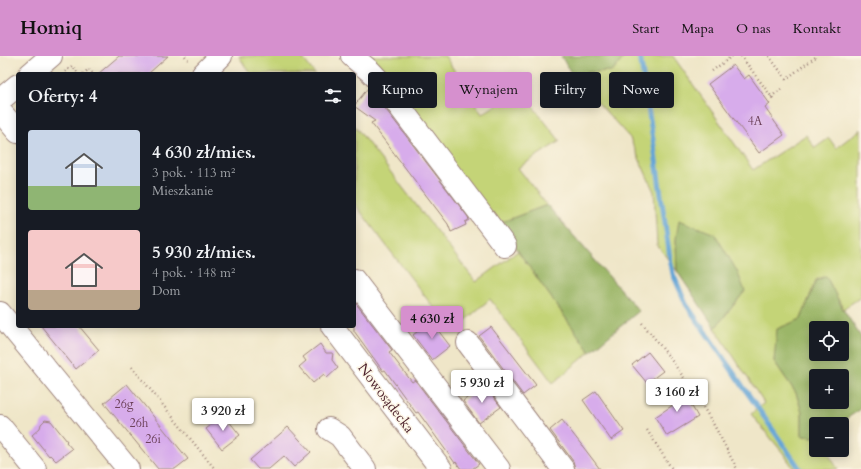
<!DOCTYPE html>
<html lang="pl">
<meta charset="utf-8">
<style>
:root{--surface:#171b24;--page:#20242c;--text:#f1f3f6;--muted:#9ea1a6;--accent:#d690ce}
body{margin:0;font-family:Cardo,serif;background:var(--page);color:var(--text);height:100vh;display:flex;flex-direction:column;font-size:15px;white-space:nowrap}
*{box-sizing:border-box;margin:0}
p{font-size:13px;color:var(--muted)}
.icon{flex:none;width:22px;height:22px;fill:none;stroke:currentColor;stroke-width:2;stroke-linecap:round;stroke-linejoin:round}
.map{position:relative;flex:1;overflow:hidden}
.side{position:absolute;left:16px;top:16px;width:340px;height:256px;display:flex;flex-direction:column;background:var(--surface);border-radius:4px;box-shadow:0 2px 10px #0003}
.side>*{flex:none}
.banner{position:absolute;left:368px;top:16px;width:380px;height:36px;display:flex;gap:8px}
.buttons{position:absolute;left:809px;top:265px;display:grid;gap:8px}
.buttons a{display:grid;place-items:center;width:40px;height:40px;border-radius:4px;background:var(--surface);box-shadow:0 2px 10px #0003;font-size:20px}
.price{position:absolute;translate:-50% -34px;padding:0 9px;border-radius:4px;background:#fff;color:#222;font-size:13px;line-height:26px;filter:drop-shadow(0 1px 2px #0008)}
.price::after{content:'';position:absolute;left:50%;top:24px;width:12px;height:9px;margin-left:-6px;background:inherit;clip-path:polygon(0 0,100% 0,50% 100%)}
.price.selected{background:var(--accent);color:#111}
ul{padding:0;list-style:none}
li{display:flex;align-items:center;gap:12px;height:100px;padding:0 12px}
li span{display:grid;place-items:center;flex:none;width:112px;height:80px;border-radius:4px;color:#555}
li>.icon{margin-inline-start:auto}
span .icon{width:48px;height:48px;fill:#fffc;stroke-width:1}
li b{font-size:17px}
h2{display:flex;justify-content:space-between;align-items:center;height:48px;padding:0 12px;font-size:17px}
.pill{padding:0 14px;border-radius:4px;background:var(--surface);box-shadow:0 2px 10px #0003;font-size:14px;line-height:36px}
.pill.selected{background:var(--accent);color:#111}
header{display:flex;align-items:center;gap:24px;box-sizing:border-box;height:56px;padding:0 20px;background:var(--accent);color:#111}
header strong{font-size:19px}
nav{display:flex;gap:22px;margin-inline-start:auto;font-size:14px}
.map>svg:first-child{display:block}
.green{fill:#c4d477;stroke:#877a51}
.forest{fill:#9bb668;stroke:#726a4a;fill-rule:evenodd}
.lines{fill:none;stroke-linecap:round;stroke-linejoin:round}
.stream{stroke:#63a4d6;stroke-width:5}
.building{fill:#d7aceb}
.minor-casing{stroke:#9c827a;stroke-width:24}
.path{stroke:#9c827a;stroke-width:2.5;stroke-dasharray:1 3;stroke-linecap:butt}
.minor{stroke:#fff;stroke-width:22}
.labels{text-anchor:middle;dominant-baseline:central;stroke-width:3;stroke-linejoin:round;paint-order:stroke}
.number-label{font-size:12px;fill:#6d425b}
.street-label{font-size:14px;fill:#4a1f2b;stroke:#fcf5e5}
</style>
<header>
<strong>Homiq</strong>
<nav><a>Start</a><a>Mapa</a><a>O nas</a><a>Kontakt</a></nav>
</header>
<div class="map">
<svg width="861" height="413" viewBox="0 0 861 413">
<rect width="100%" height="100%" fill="#fcf5e5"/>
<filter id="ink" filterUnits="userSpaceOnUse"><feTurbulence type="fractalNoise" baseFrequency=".025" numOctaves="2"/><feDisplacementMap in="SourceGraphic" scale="8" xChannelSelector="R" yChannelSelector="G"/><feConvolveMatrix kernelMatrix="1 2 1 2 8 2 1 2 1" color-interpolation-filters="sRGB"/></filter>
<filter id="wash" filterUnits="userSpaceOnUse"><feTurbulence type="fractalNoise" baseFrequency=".012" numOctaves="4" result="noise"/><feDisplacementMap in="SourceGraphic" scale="16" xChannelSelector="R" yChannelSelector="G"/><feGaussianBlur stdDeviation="0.9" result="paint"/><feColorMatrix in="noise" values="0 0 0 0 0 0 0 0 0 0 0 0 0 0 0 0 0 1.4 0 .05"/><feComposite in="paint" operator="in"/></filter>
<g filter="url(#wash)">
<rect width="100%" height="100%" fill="#efe6c8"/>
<path class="green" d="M239 0H301L315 18H251L245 10Z
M362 0H445L482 58 520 34 560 85 518 112 547 149 497 168Z
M625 0H673L753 114 806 79 815 92 829 82 836 92 861 73V150L860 151 861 153V241L843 253 826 220 816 224 801 263 778 273 774 305 796 337 802 356V380L816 381V394H826L838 413H794L783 397 751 358 764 347 715 272 745 235 676 183 677 215 657 189 654 136 630 82 571 17 613 15Z
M354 69 476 226 518 195 590 296 553 327 490 243 452 276 354 147Z"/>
<path class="forest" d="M561 0H625L613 15 571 17Z
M547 149 639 255 590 296 518 195 497 168Z
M679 164 715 178 737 215 745 235 715 272 677 215 676 183Z
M826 220 843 253 861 281V353L838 368H816V381L802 380V356L796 337 774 305 777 273 801 263 816 225ZM816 272H842V298H816ZM816 320H842V346H816Z"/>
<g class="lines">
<path class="stream" d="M640 0 654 90 670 202 673 218 686 248 800 413"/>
</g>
<g id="blocks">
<path class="building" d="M119 0H168L148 18H98Z
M733 9 744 23 749 19 770 48 765 52 784 79 759 97 708 28Z
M368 32 372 37 373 36 374 38 468 161 469 164 465 166 466 169 451 176 448 168 371 67 375 65 354 50Z
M354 245 392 294 389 296 412 326 415 324 479 408 472 413H461L456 406 455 407 418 356 416 357 385 314 383 315 354 275Z
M431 265 450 290 432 304 413 279Z
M41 270H79L99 294 76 313Z
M491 271 536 329 523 339 479 280Z
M320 288 326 297H333L332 304 338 312 327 322 324 318 313 327 299 311 306 305 303 301Z
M648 296 663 315 647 327 632 309Z
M127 328 188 403 175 413H158L104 347Z
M484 329 501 351 479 367 463 345Z
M684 330 693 345 690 347 698 361 667 380 655 361 676 347 670 338Z
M596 335 624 375 611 384 583 344Z
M224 359 240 379 222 393 206 373Z
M45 364 51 365 67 385 66 386 72 393 56 405 50 399 49 400 32 379 40 372 41 368Z
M562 364 584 392 600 413H575L573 405 550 374Z
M288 371 311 396 294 411 284 400 269 413H258L250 404Z"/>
</g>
</g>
<g filter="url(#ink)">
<use href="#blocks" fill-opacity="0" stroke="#9c827a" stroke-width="1"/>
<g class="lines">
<defs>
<path id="minor" d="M352 0 371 16 384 30 505 190
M30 18 51 0
M203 18 221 0
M0 44 18 29
M0 55 18 76
M354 224 499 413
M0 257 128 413
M332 270 441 413
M468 287 563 413
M0 370 35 413
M329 373 340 380 365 413"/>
</defs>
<use href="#minor" class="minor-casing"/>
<path class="path" d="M185 0 189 5
M741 0 774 44
M769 0 786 23 817 0
M712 15 732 0
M65 16 72 10 79 18
M149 17 151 18
M83 18 89 13 93 18
M771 41 781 33
M642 267C664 293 685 322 703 351 716 371 726 392 737 413
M132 311 215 413
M647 374 672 413"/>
<use href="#minor" class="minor"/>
</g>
</g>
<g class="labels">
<g class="number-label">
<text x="755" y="65">4A</text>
<text x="124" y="348">26g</text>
<text x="139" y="367">26h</text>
<text x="153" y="383">26i</text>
</g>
<g class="street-label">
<text transform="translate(386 342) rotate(53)">Nowosądecka</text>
</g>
</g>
</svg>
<div class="buttons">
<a><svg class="icon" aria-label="locate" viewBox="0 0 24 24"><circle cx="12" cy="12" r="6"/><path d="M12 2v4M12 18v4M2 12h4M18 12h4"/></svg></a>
<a>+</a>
<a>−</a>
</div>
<b class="price selected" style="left:432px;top:284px">4 630 zł</b>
<b class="price" style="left:482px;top:348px">5 930 zł</b>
<b class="price" style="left:677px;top:357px">3 160 zł</b>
<b class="price" style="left:223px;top:376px">3 920 zł</b>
<div class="banner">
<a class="pill">Kupno</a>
<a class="pill selected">Wynajem</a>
<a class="pill">Filtry</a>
<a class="pill">Nowe</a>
</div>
<section class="side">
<h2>Oferty: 4<svg class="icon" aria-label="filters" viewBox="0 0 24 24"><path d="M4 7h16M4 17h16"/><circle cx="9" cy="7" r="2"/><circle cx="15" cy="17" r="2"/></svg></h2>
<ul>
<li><span style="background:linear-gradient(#c9d6e8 70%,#8fb573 0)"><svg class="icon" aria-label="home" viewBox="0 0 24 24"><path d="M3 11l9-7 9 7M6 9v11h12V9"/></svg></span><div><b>4 630 zł/mies.</b><p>3 pok. · 113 m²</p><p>Mieszkanie</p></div></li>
<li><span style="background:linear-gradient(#f6c9c9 75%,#b9a48a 0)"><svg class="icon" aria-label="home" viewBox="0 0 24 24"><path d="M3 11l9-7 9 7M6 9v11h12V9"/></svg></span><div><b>5 930 zł/mies.</b><p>4 pok. · 148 m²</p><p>Dom</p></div></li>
</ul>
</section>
</div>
